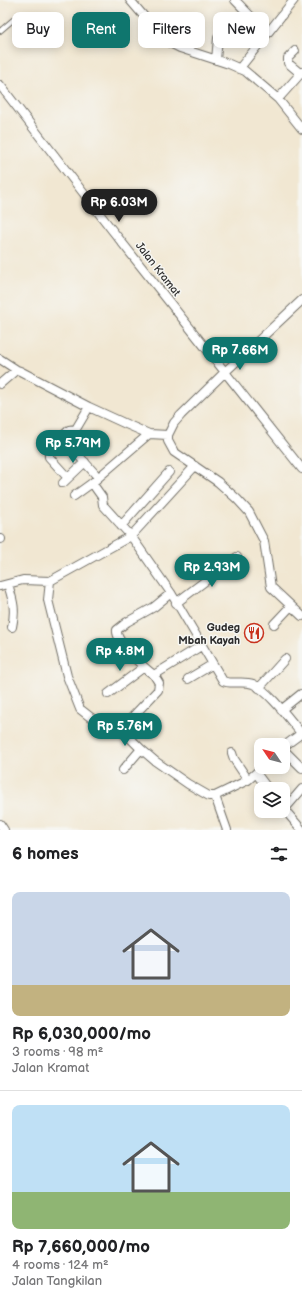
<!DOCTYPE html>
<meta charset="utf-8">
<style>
:root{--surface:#fff;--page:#f6f6f6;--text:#202124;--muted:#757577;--line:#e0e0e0;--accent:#0f766e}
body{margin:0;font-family:"Balsamiq Sans",sans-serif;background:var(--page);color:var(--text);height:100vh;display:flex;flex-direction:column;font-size:15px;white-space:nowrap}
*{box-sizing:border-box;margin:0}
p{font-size:13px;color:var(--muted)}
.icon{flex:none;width:22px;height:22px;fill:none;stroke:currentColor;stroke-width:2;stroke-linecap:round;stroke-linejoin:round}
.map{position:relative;height:830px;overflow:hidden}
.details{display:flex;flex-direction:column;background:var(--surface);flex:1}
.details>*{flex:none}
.banner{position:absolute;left:12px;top:12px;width:278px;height:36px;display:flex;gap:8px}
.needle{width:26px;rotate:305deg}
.tools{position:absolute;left:254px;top:738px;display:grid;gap:8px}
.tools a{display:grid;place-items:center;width:36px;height:36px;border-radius:8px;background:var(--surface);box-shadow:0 2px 10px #0003;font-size:20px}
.price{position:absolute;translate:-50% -34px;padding:0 9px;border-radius:14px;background:var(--accent);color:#fff;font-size:13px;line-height:26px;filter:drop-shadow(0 1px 2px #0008)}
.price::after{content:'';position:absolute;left:50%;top:24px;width:12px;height:9px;margin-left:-6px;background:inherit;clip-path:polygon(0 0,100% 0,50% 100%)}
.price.active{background:#222;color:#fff}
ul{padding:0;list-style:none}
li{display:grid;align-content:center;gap:8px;height:212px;padding:0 12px}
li+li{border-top:1px solid var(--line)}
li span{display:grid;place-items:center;height:124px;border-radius:8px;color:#555}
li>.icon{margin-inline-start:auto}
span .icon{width:72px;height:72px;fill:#fffc;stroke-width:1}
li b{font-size:17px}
h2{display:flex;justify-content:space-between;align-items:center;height:48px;padding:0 12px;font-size:17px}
.tag{padding:0 14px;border-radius:8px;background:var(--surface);box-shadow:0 2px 10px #0003;font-size:14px;line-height:36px}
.tag.active{background:var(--accent);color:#fff}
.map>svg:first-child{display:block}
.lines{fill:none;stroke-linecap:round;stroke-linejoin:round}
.service-casing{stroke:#706d65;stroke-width:6}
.minor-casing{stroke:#706d65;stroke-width:10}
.service{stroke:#fff;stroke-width:4}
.minor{stroke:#fff;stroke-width:8}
.labels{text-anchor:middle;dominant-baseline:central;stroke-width:3;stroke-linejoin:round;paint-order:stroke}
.street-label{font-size:11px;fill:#2b2b2b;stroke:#f6f6f2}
.poi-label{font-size:11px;font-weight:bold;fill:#2b2b2b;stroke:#f6f6f2;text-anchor:end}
</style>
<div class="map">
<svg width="302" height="830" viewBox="0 0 302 830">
<rect width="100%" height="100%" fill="#f6f6f2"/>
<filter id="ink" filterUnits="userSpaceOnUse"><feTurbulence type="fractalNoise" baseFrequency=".025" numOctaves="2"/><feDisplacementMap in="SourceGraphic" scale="8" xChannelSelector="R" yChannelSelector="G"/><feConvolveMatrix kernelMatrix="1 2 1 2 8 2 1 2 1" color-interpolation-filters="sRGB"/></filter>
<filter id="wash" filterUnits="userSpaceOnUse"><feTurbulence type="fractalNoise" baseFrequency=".012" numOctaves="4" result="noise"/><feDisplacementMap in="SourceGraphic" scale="16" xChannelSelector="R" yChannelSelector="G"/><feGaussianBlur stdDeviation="0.9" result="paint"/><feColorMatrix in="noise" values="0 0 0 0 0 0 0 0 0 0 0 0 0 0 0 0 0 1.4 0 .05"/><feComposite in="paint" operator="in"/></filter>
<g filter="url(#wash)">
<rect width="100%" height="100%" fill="#f1e7d2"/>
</g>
<g filter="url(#ink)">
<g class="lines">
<defs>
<path id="service" d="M0 31 14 19"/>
<path id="minor" d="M130 0 160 35 168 42 180 48 229 64 245 71 278 99 302 129
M235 0 267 33
M295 51 288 58V63L301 74
M216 60 218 38
M239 69 294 0
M0 85 112 230 302 469
M278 99 302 72
M302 300 225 372 181 415 174 423 168 435V441L174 452 218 482 237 499 249 512 264 541 271 587 302 616
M0 359 17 370
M0 384 15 371 17 370 20 371 89 407 126 424 149 434 168 435
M62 437 98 477
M68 478 49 457V451L66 433 69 430 76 429 89 407
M63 483 85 462
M92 483 102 497 103 505 131 536 171 593 223 681C232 685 242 680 253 684 269 691 290 720 301 733
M74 496 92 483 149 434
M121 526 169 472
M0 539H1
M50 581 48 600 67 676 80 709 94 720 112 729 119 731 128 736 141 749
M8 584C13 601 16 609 12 627
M0 586 23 580 50 581 131 536 195 466
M171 593 154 607 127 622 117 630C115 641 144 668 154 675L201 646
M176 603 237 557
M274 624 291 606
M188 679 213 664
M259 688 285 659
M108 694 144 667
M281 710 301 694
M119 731 158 690 159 683 154 675
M283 747 302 733
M283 749 302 768
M232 753 234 759 248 780
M123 770 141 749 155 761 188 784 209 796H215L248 780 256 773 261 767
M256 773 268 789
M215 796 227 830
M283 808 302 830
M284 810 302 789
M0 824 4 830"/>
</defs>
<use href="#service" class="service-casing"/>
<use href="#minor" class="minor-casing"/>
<use href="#service" class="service"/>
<use href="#minor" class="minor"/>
</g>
</g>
<defs>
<symbol id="restaurant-ring" viewBox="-11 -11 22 22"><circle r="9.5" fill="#f6f6f2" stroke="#c8321e" stroke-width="1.5"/><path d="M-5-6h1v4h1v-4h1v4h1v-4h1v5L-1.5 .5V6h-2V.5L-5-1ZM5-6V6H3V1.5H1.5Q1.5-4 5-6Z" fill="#c8321e"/></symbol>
</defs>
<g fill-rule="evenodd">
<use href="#restaurant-ring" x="243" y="622" width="22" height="22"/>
</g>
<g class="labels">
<g class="street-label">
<text transform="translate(158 269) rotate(52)">Jalan Kramat</text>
</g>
<g class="poi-label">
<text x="240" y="627">Gudeg<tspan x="240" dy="13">Mbah Kayah</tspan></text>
</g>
</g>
</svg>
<div class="tools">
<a><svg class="needle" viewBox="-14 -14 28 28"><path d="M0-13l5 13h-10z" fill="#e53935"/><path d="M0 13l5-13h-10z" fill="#757577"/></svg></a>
<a><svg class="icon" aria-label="layers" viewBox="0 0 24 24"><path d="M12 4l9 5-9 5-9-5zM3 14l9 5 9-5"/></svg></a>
</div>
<b class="price active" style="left:119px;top:223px">Rp 6.03M</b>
<b class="price" style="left:240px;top:371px">Rp 7.66M</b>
<b class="price" style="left:73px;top:464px">Rp 5.79M</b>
<b class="price" style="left:212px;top:588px">Rp 2.93M</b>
<b class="price" style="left:120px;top:672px">Rp 4.8M</b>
<b class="price" style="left:125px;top:747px">Rp 5.76M</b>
<div class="banner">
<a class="tag">Buy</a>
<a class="tag active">Rent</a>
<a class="tag">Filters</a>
<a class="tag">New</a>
</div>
</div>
<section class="details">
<h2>6 homes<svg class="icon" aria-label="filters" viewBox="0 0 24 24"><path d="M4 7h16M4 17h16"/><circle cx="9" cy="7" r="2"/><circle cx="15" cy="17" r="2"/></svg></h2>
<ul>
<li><span style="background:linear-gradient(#c9d6e8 75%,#c2b280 0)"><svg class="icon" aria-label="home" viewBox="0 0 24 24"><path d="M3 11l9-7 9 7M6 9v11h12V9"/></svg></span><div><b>Rp 6,030,000/mo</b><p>3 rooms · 98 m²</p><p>Jalan Kramat</p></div></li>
<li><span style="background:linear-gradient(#bfe0f5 70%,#8fb573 0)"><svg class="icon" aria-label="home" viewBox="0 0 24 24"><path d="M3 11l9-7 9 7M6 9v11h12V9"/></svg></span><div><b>Rp 7,660,000/mo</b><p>4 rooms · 124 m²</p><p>Jalan Tangkilan</p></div></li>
</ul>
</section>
